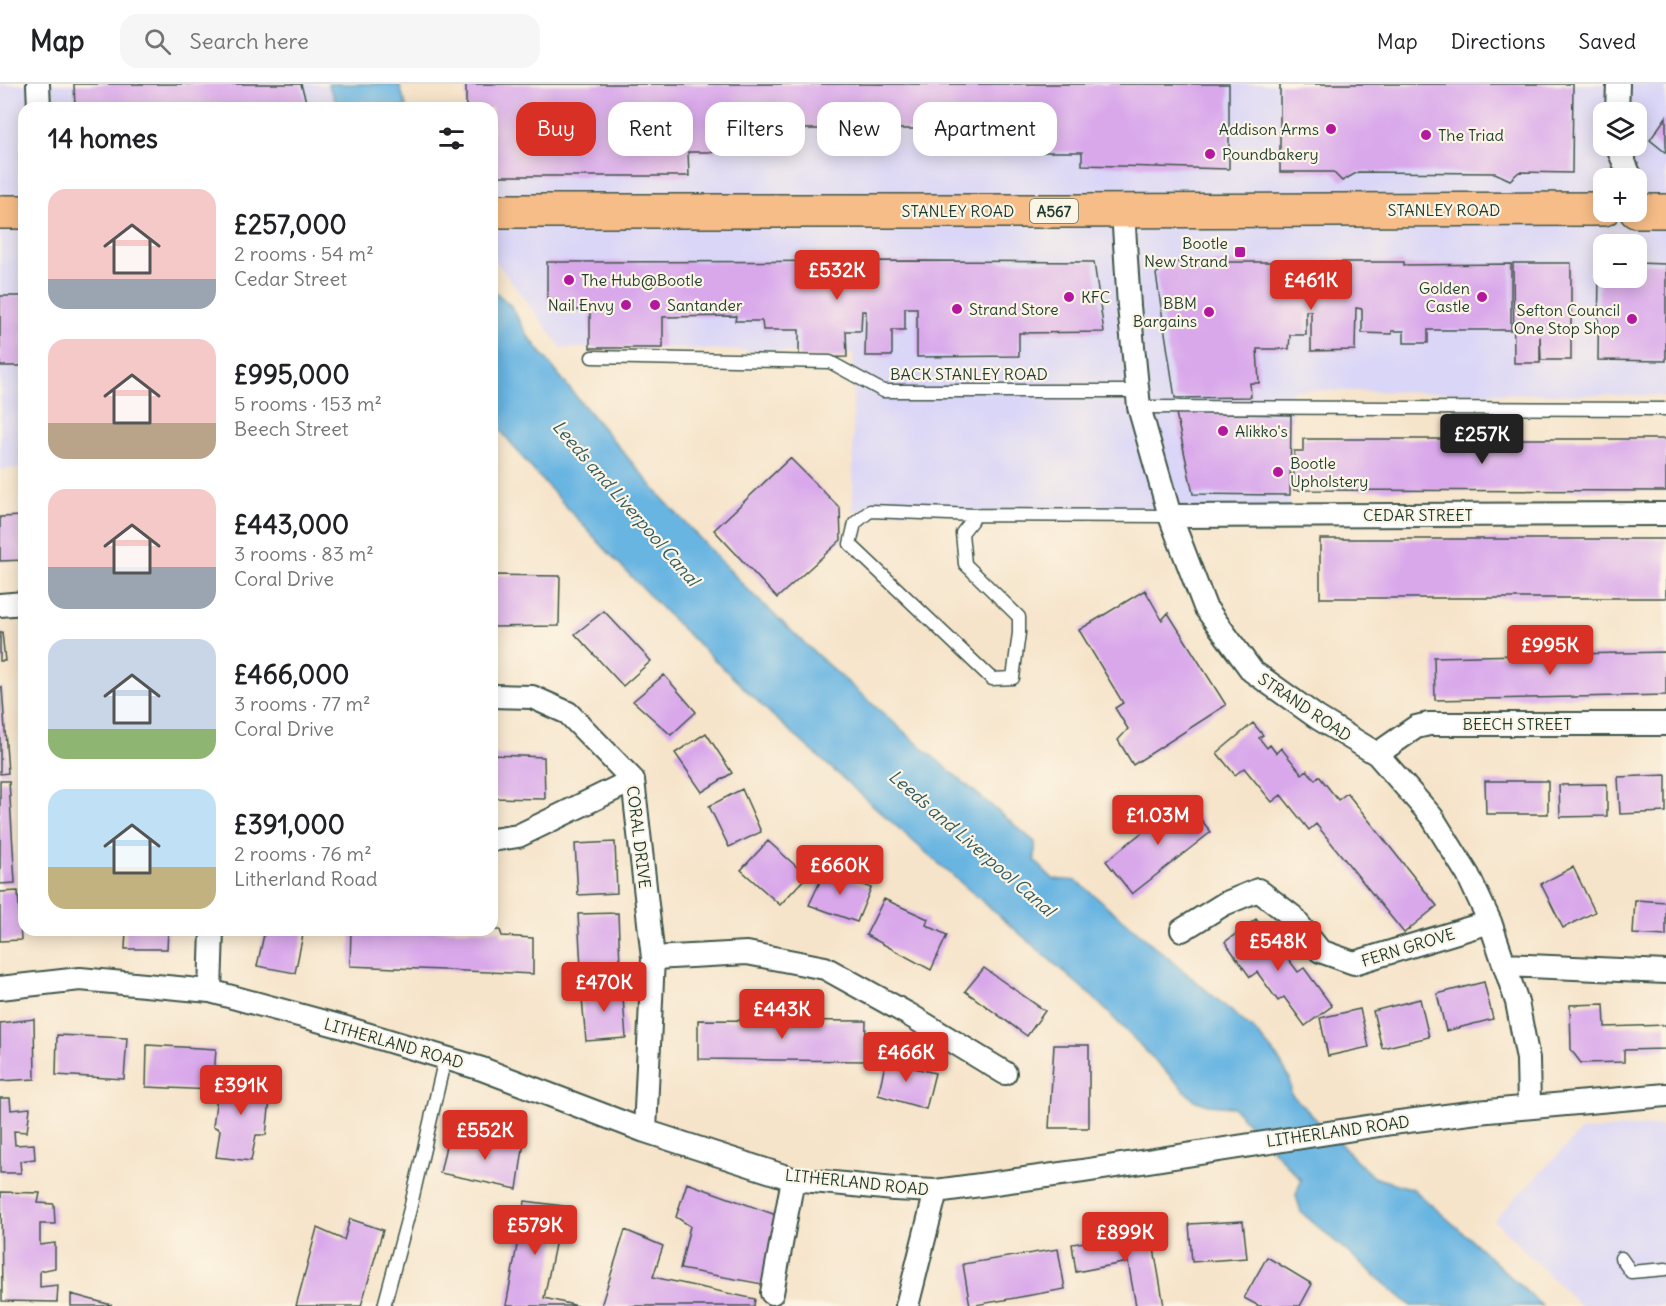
<!DOCTYPE html>
<meta charset="utf-8">
<style>
:root{--surface:#fff;--page:#f6f6f6;--text:#202124;--muted:#757577;--line:#e0e0e0;--accent:#d93025}
body{margin:0;font-family:Delius,sans-serif;background:var(--page);color:var(--text);height:100vh;display:flex;flex-direction:column;font-size:22px;white-space:nowrap}
*{box-sizing:border-box;margin:0}
p{font-size:20px;color:var(--muted)}
.icon{flex:none;width:33px;height:33px;fill:none;stroke:currentColor;stroke-width:2;stroke-linecap:round;stroke-linejoin:round}
.map{position:relative;flex:1;overflow:hidden}
.drawer{position:absolute;left:18px;top:18px;width:480px;height:834px;display:flex;flex-direction:column;background:var(--surface);border-radius:18px;box-shadow:0 3px 15px #0003}
.drawer>*{flex:none}
.guide{position:absolute;left:516px;top:18px;width:570px;height:54px;display:flex;gap:12px}
.buttons{position:absolute;left:1593px;top:18px;display:grid;gap:12px}
.buttons a{display:grid;place-items:center;width:54px;height:54px;border-radius:12px;background:var(--surface);box-shadow:0 3px 15px #0003;font-size:30px}
.price{position:absolute;translate:-50% -51px;padding:0 14px;border-radius:6px;background:var(--accent);color:#fff;font-size:20px;line-height:39px;filter:drop-shadow(0 2px 3px #0008)}
.price::after{content:'';position:absolute;left:50%;top:36px;width:18px;height:14px;margin-left:-9px;background:inherit;clip-path:polygon(0 0,100% 0,50% 100%)}
.price.on{background:#222;color:#fff}
ul{padding:0;list-style:none}
li{display:flex;align-items:center;gap:18px;height:150px;padding:0 30px}
li span{display:grid;place-items:center;flex:none;width:168px;height:120px;border-radius:18px;color:#555}
li>.icon{margin-inline-start:auto}
span .icon{width:72px;height:72px;fill:#fffc;stroke-width:1}
li b{font-size:26px}
h2{display:flex;justify-content:space-between;align-items:center;height:72px;padding:0 30px;font-size:26px}
.chip{padding:0 21px;border-radius:18px;background:var(--surface);box-shadow:0 3px 15px #0003;font-size:21px;line-height:54px}
.chip.on{background:var(--accent);color:#fff}
header{display:flex;align-items:center;gap:36px;box-sizing:border-box;height:84px;padding:0 30px;background:var(--surface);border-bottom:2px solid var(--line)}
header strong{font-size:28px}
nav{display:flex;gap:33px;margin-inline-start:auto;font-size:21px}
.search{width:420px;height:54px;background:var(--page);display:flex;align-items:center;gap:15px;box-sizing:border-box;padding:0 21px;border-radius:18px;color:var(--muted);font-size:22px}
.map>svg:first-child{display:block}
.built{fill:#dad6f7;fill-rule:evenodd}
.water{fill:#69b5e2;stroke:#44798b;stroke-width:1.5}
.building{fill:#d9a8eb}
.lines{fill:none;stroke-linecap:round;stroke-linejoin:round}
.lane-casing{stroke:#3f564a;stroke-width:15}
.street-casing{stroke:#3f564a;stroke-width:26}
.primary-casing{stroke:#3f564a;stroke-width:36}
.lane{stroke:#fff;stroke-width:12}
.street{stroke:#fff;stroke-width:22}
.primary{stroke:#f7bd88;stroke-width:33}
.poi-dot{fill:#b5179e;stroke:#fcf5e5;stroke-width:2}
.labels{text-anchor:middle;dominant-baseline:central;stroke-width:4.5;stroke-linejoin:round;paint-order:stroke}
.shield{fill:#fcf5e5;stroke:#617469;stroke-width:1.5}
.shield-label{font-size:15px;font-weight:bold;fill:#1f3d34}
.poi-label{font-size:16px;fill:#1f3d34;stroke:#fcf5e5;text-anchor:start}
.street-label{font-size:16px;fill:#1f3d34;stroke:#fcf5e5}
.water-label{font-size:18px;font-style:italic;fill:#325b60;stroke:#fcf5e5}
</style>
<header>
<strong>Map</strong>
<div class="search"><svg class="icon" aria-label="search" viewBox="0 0 24 24"><circle cx="10" cy="10" r="6"/><path d="M15 15l6 6"/></svg>Search here</div>
<nav><a>Map</a><a>Directions</a><a>Saved</a></nav>
</header>
<div class="map">
<svg width="1666" height="1222" viewBox="0 0 1666 1222">
<rect width="100%" height="100%" fill="#fcf5e5"/>
<filter id="ink" filterUnits="userSpaceOnUse"><feTurbulence type="fractalNoise" baseFrequency=".0167" numOctaves="2"/><feDisplacementMap in="SourceGraphic" scale="12" xChannelSelector="R" yChannelSelector="G"/><feConvolveMatrix kernelMatrix="1 2 1 2 8 2 1 2 1" color-interpolation-filters="sRGB"/></filter>
<filter id="wash" filterUnits="userSpaceOnUse"><feTurbulence type="fractalNoise" baseFrequency=".008" numOctaves="4" result="noise"/><feDisplacementMap in="SourceGraphic" scale="24" xChannelSelector="R" yChannelSelector="G"/><feGaussianBlur stdDeviation="1.35" result="paint"/><feColorMatrix in="noise" values="0 0 0 0 0 0 0 0 0 0 0 0 0 0 0 0 0 1.4 0 .05"/><feComposite in="paint" operator="in"/></filter>
<g filter="url(#wash)">
<rect width="100%" height="100%" fill="#f6e4ca"/>
<path class="built" d="M0 0H332L340 24H24V383L0 386Z
M479 0H1666V312L1292 306 1289 432H1202L853 427V270L663 264H562L493 174 492 24H479ZM1604 28H1636V62H1604ZM1604 94H1636V128H1604ZM1604 160H1636V194H1604Z
M1666 1041V1222H1580L1494 1136 1581 1047Z"/>
<path class="water" d="M328 0H399L407 24H339Z
M492 205 511 222 528 252 574 310 662 414 750 508 828 581 926 667 1035 758V777L1053 795 1077 797 1257 949 1277 973 1290 995 1291 1010 1373 1093 1413 1105 1468 1153 1542 1222H1411L1301 1128 1296 1111 1301 1096 1233 1023 1208 1021 1194 1016 1094 914 922 765 773 632 674 537 604 464 533 386 492 336Z"/>
<g id="blocks">
<path class="building" d="M74 0H301L308 24H75Z
M466 0H1229V85L1082 81V68H1027V45H716L715 68H688L689 92H492V24H466Z
M1280 0H1573L1572 89 1519 88 1510 96 1495 89 1358 88 1342 97 1333 88H1280Z
M1666 33V69L1650 56Z
M917 177 1094 178 1104 248 1019 249V272L917 273V224H905V246H892V272H865L866 227H862L861 247H846L847 273 799 274V246H763L762 237H735L736 232 663 233V264H590V226H551V214H547V178Z
M1170 178H1404V181L1511 180V246H1428V259H1404V247H1392V250L1362 249V225L1356 224 1355 266 1311 267V227H1306V251H1290L1289 265H1257L1259 299H1250L1251 313 1175 314 1156 190Z
M1513 179H1571V276H1541L1540 252V279H1514Z
M1599 179H1604V194H1636V179L1666 180V277L1598 276Z
M0 212H24V282H0Z
M1176 329 1291 331 1290 411 1193 410Z
M1303 355H1666V407L1294 406V367H1303Z
M790 374 840 424 841 456 777 514 714 446Z
M24 432V476L0 477V433Z
M1320 455H1666V514H1320Z
M492 491 560 492 559 542 492 543Z
M1145 506 1162 536 1168 529 1226 621 1133 681 1118 656 1128 645 1115 624 1123 619 1079 546Z
M604 527 651 577 623 602 575 550Z
M0 548H2L5 577H0Z
M1666 568V611L1435 616 1434 573Z
M664 591 696 628 671 651 633 617Z
M0 603H2L8 689 0 690Z
M1253 639 1263 651 1259 654 1267 664 1270 661 1276 669 1281 664 1302 690 1307 686 1315 696 1319 692 1338 716 1347 709 1437 822 1404 849 1316 740 1309 746 1281 711 1272 718 1244 684 1235 691 1217 669Z
M706 649 732 689 702 708 675 669Z
M492 671 544 673 545 715 492 714Z
M1666 691V728L1620 730 1618 693Z
M0 697H9L15 799 0 800Z
M1485 697H1548V730H1486Z
M1607 700V732L1560 733 1559 701Z
M742 705 761 748 729 763 709 722Z
M1184 715 1211 748 1132 810 1106 777Z
M768 757 807 792 780 821 741 786Z
M615 758 617 809 578 811 575 760Z
M1573 783 1595 828 1563 844 1541 800Z
M826 785 871 804 857 838 809 821Z
M18 807 21 856 0 857V808Z
M884 815 928 835 926 841 947 851 931 886 866 851Z
M1635 816 1666 818V852L1633 850Z
M618 829 620 881 581 884 578 830Z
M1256 835 1278 865 1280 864 1298 888 1304 884 1332 922 1305 942 1284 913 1278 917 1257 888 1250 893 1225 858Z
M126 846H168L167 865H125Z
M265 846H304L295 889 257 882Z
M351 846H500L502 852 533 854V890L350 882Z
M984 884 1045 927 1027 952 965 907Z
M1484 898 1493 935 1446 947 1437 910Z
M622 901 626 954 586 957 581 904Z
M1420 915 1429 953 1382 964 1373 927Z
M1604 920 1605 943 1666 941V965L1624 966V978L1581 979 1571 966 1570 921Z
M1360 925 1369 963 1328 972 1320 934Z
M34 935 35 995 0 997V939Z
M698 936 866 937 865 977 698 975Z
M57 951 127 954 124 995 56 991Z
M147 961 216 965 213 1006 146 1003Z
M1054 961H1089V1044H1049Z
M887 972 905 977V982L935 989 926 1025 878 1011Z
M220 990 272 999 266 1051H256L251 1077 216 1073 220 1046 213 1042Z
M0 1014H10L11 1026 30 1024 27 1048 14 1047 15 1061 34 1060 35 1075 20 1077 21 1089H0Z
M483 1052 524 1058 517 1105 440 1089 447 1057 480 1060Z
M687 1099 776 1131 762 1200 680 1185 690 1142 676 1133Z
M1 1108 40 1109 38 1119 54 1120 55 1140H40V1161L55 1159V1184L40 1187V1203L58 1201 57 1218 2 1217Z
M525 1117 563 1122 544 1214 578 1222H506Z
M350 1135 383 1146 361 1222H296L317 1144 344 1156Z
M1243 1137 1247 1174 1192 1178 1189 1140Z
M625 1146 663 1162 653 1193 755 1215 754 1222H601Z
M1151 1147 1164 1222H1136L1128 1178 1076 1188 1072 1160Z
M1058 1165 1065 1205 970 1222 963 1180Z
M1267 1173 1312 1200 1300 1222H1259L1244 1214Z
M71 1210 111 1221 110 1222H71Z"/>
</g>
</g>
<g filter="url(#ink)">
<use href="#blocks" fill-opacity="0" stroke="#3f564a" stroke-width="1.5"/>
<g class="lines">
<defs>
<path id="lane" d="M592 273 830 278 883 307H1138
M1139 323 1666 325
M976 431 962 449 965 480 1019 533V549L1013 594 992 595 850 460 855 439 870 427 976 431 1170 432
M1621 1174 1631 1188 1666 1185
M384 1222 410 1125 445 974"/>
<path id="street" d="M38 0 39 24
M1617 28 1618 0
M1617 62 1631 94
M1123 127 1129 222 1139 323 1170 432 1205 523 1252 587 1318 634 1377 670 1432 733 1468 791 1490 838 1517 918 1528 975 1529 1022
M1170 432 1666 430
M0 521 24 519
M492 612 532 613 568 629 633 696 653 874 645 1047
M1377 670 1416 643 1429 640H1666
M492 756 518 752 633 696
M1182 846 1224 820 1258 806 1292 832 1320 867 1354 879 1490 838
M653 874 747 869 825 884 908 930 1005 989
M1505 881 1666 888
M0 904 80 895 210 907 343 943 482 985 645 1047 793 1095 894 1105 936 1107 1083 1087 1392 1039 1477 1028 1666 1011
M210 907 212 846
M772 1209 793 1095
M907 1222 936 1107"/>
<path id="primary" d="M492 127H1073L1604 125
M1636 127H1666
M0 128H24"/>
</defs>
<use href="#lane" class="lane-casing"/>
<use href="#street" class="street-casing"/>
<use href="#primary" class="primary-casing"/>
<use href="#lane" class="lane"/>
<use href="#street" class="street"/>
<use href="#primary" class="primary"/>
</g>
</g>
<g class="poi-dot">
<circle cx="1331" cy="45" r="6"/>
<circle cx="1426" cy="51" r="6"/>
<circle cx="1210" cy="70" r="6"/>
<rect x="1234" y="162" width="12" height="12" rx="3"/>
<circle cx="569" cy="196" r="6"/>
<circle cx="1069" cy="213" r="6"/>
<circle cx="1482" cy="213" r="6"/>
<circle cx="626" cy="221" r="6"/>
<circle cx="655" cy="221" r="6"/>
<circle cx="957" cy="225" r="6"/>
<circle cx="1209" cy="228" r="6"/>
<circle cx="1632" cy="235" r="6"/>
<circle cx="1223" cy="347" r="6"/>
<circle cx="1278" cy="388" r="6"/>
</g>
<g class="labels">
<rect class="shield" x="1030" y="115" width="48" height="24" rx="4.5"/>
<g class="shield-label">
<text x="1054" y="127">A567</text>
</g>
<g class="poi-label">
<text x="1319" y="45" text-anchor="end">Addison Arms</text>
<text x="1438" y="51">The Triad</text>
<text x="1222" y="70">Poundbakery</text>
<text x="1228" y="159" text-anchor="end">Bootle<tspan x="1228" dy="18">New Strand</tspan></text>
<text x="581" y="196">The Hub@Bootle</text>
<text x="1470" y="204" text-anchor="end">Golden<tspan x="1470" dy="18">Castle</tspan></text>
<text x="1081" y="213">KFC</text>
<text x="1197" y="219" text-anchor="end">BBM<tspan x="1197" dy="18">Bargains</tspan></text>
<text x="614" y="221" text-anchor="end">Nail Envy</text>
<text x="667" y="221">Santander</text>
<text x="969" y="225">Strand Store</text>
<text x="1620" y="226" text-anchor="end">Sefton Council<tspan x="1620" dy="18">One Stop Shop</tspan></text>
<text x="1235" y="347">Alikko's</text>
<text x="1290" y="379">Bootle<tspan x="1290" dy="18">Upholstery</tspan></text>
</g>
<g class="street-label">
<text x="1444" y="126">STANLEY ROAD</text>
<text x="958" y="127">STANLEY ROAD</text>
<text x="969" y="290">BACK STANLEY ROAD</text>
<text x="1418" y="431">CEDAR STREET</text>
<text transform="translate(1305 623) rotate(34)">STRAND ROAD</text>
<text x="1517" y="640">BEECH STREET</text>
<text transform="translate(639 753) rotate(83)">CORAL DRIVE</text>
<text transform="translate(1408 863) rotate(-17)">FERN GROVE</text>
<text transform="translate(394 959) rotate(16)">LITHERLAND ROAD</text>
<text transform="translate(1338 1047) rotate(-8)">LITHERLAND ROAD</text>
<text transform="translate(857 1098) rotate(6)">LITHERLAND ROAD</text>
</g>
<g class="water-label">
<text transform="translate(626 419) rotate(49)">Leeds and Liverpool Canal</text>
<text transform="translate(972 759) rotate(41)">Leeds and Liverpool Canal</text>
</g>
</g>
</svg>
<div class="buttons">
<a><svg class="icon" aria-label="layers" viewBox="0 0 24 24"><path d="M12 4l9 5-9 5-9-5zM3 14l9 5 9-5"/></svg></a>
<a>+</a>
<a>−</a>
</div>
<b class="price" style="left:837px;top:217px">£532K</b>
<b class="price" style="left:1311px;top:227px">£461K</b>
<b class="price on" style="left:1482px;top:381px">£257K</b>
<b class="price" style="left:1550px;top:592px">£995K</b>
<b class="price" style="left:1158px;top:762px">£1.03M</b>
<b class="price" style="left:840px;top:812px">£660K</b>
<b class="price" style="left:1278px;top:888px">£548K</b>
<b class="price" style="left:604px;top:929px">£470K</b>
<b class="price" style="left:782px;top:956px">£443K</b>
<b class="price" style="left:906px;top:999px">£466K</b>
<b class="price" style="left:241px;top:1032px">£391K</b>
<b class="price" style="left:485px;top:1077px">£552K</b>
<b class="price" style="left:535px;top:1172px">£579K</b>
<b class="price" style="left:1125px;top:1179px">£899K</b>
<div class="guide">
<a class="chip on">Buy</a>
<a class="chip">Rent</a>
<a class="chip">Filters</a>
<a class="chip">New</a>
<a class="chip">Apartment</a>
</div>
<section class="drawer">
<h2>14 homes<svg class="icon" aria-label="filters" viewBox="0 0 24 24"><path d="M4 7h16M4 17h16"/><circle cx="9" cy="7" r="2"/><circle cx="15" cy="17" r="2"/></svg></h2>
<ul>
<li><span style="background:linear-gradient(#f6c9c9 75%,#9aa5b1 0)"><svg class="icon" aria-label="home" viewBox="0 0 24 24"><path d="M3 11l9-7 9 7M6 9v11h12V9"/></svg></span><div><b>£257,000</b><p>2 rooms · 54 m²</p><p>Cedar Street</p></div></li>
<li><span style="background:linear-gradient(#f6c9c9 70%,#b9a48a 0)"><svg class="icon" aria-label="home" viewBox="0 0 24 24"><path d="M3 11l9-7 9 7M6 9v11h12V9"/></svg></span><div><b>£995,000</b><p>5 rooms · 153 m²</p><p>Beech Street</p></div></li>
<li><span style="background:linear-gradient(#f6c9c9 65%,#9aa5b1 0)"><svg class="icon" aria-label="home" viewBox="0 0 24 24"><path d="M3 11l9-7 9 7M6 9v11h12V9"/></svg></span><div><b>£443,000</b><p>3 rooms · 83 m²</p><p>Coral Drive</p></div></li>
<li><span style="background:linear-gradient(#c9d6e8 75%,#8fb573 0)"><svg class="icon" aria-label="home" viewBox="0 0 24 24"><path d="M3 11l9-7 9 7M6 9v11h12V9"/></svg></span><div><b>£466,000</b><p>3 rooms · 77 m²</p><p>Coral Drive</p></div></li>
<li><span style="background:linear-gradient(#bfe0f5 65%,#c2b280 0)"><svg class="icon" aria-label="home" viewBox="0 0 24 24"><path d="M3 11l9-7 9 7M6 9v11h12V9"/></svg></span><div><b>£391,000</b><p>2 rooms · 76 m²</p><p>Litherland Road</p></div></li>
</ul>
</section>
</div>
